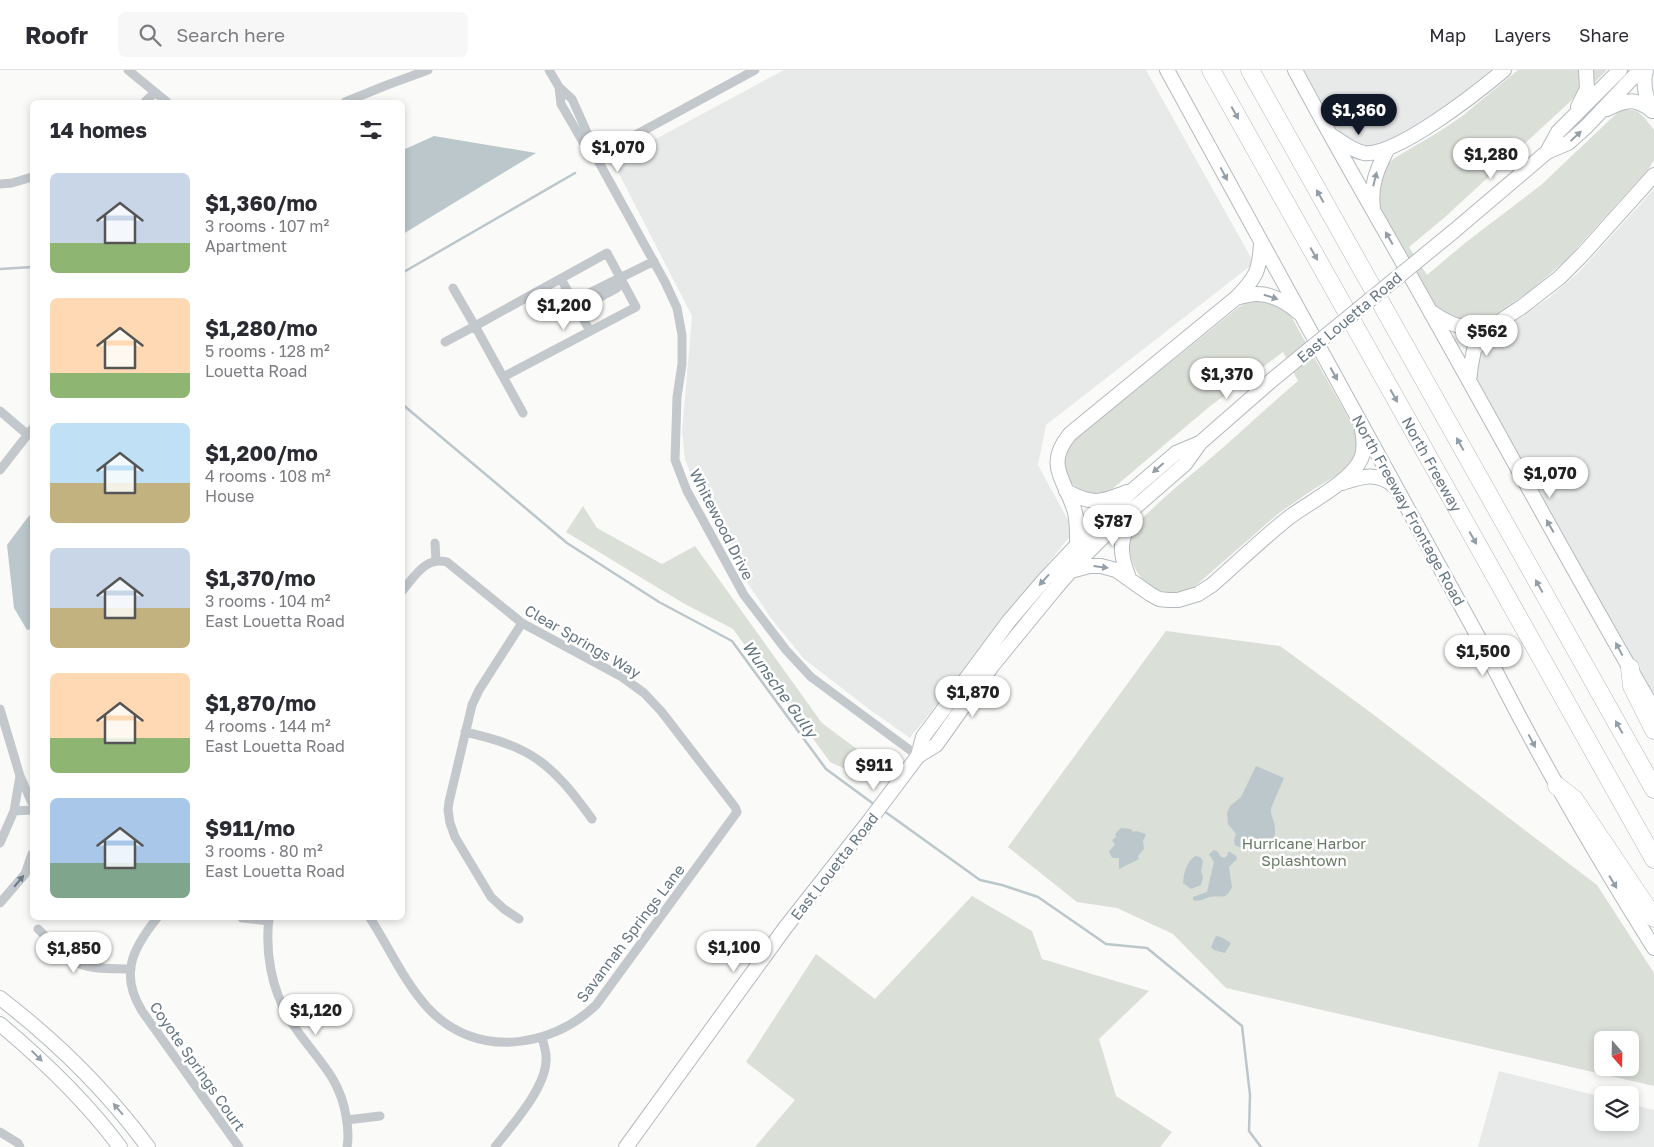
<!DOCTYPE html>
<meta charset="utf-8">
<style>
:root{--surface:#fff;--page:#f7f7f7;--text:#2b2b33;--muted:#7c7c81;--line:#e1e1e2;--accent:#111827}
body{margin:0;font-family:"Golos Text",sans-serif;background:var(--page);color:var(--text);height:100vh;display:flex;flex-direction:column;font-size:19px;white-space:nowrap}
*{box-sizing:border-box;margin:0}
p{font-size:16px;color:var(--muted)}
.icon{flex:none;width:28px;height:28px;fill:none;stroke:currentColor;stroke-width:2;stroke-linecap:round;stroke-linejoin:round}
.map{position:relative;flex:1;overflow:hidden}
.sheet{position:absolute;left:30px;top:30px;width:375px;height:820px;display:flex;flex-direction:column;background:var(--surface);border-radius:8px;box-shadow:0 2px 8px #0003}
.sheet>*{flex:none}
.needle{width:32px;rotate:160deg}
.tools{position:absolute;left:1594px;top:961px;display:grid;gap:10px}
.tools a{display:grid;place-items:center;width:45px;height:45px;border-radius:8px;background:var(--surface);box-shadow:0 2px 8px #0003;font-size:25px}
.price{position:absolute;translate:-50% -42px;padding:0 11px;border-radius:18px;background:#fff;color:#222;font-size:16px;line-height:32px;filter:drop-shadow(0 1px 2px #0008)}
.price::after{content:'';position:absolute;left:50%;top:30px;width:15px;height:11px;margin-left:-8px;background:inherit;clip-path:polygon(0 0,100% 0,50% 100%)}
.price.on{background:var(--accent);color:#fff}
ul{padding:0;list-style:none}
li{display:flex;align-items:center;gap:15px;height:125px;padding:0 20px}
li span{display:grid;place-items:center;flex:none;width:140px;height:100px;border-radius:8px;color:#555}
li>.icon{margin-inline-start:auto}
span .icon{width:60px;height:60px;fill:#fffc;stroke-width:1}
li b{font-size:21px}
h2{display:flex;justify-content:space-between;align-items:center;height:60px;padding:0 20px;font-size:21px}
header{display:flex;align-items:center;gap:30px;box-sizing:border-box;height:70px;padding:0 25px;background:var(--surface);border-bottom:1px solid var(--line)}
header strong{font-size:24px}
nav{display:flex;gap:28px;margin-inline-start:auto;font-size:18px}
.search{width:350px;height:45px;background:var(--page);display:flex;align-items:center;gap:12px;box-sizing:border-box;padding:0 18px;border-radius:8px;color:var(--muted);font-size:19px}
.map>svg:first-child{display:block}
.built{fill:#e8e9e9}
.green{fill:#dadfd7;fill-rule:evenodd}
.water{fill:#bbc7cb}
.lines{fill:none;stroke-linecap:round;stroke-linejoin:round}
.stream{stroke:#bbc7cb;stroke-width:2.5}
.secondary-casing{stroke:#b3babf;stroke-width:16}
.motorway-casing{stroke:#b4b9bd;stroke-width:19}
.minor{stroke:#c3c8cc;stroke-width:9}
.secondary{stroke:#fff;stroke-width:14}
.motorway{stroke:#fff;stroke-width:18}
.secondary-bridge-casing{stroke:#b3babf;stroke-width:16;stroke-linecap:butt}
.secondary-bridge{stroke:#fff;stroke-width:14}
.oneway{fill:#939fa8}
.oneway2{fill:#6a7a87}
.labels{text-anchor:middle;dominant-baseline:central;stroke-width:5;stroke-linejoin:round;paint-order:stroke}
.street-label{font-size:15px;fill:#657683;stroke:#fff}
.park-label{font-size:15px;fill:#687a64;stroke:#fff}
.water-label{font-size:16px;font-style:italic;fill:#60757c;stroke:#fff}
</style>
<header>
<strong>Roofr</strong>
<div class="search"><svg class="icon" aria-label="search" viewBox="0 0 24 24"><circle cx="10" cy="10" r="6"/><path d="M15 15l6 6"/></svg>Search here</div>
<nav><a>Map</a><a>Layers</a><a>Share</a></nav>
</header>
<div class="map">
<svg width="1654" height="1077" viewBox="0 0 1654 1077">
<rect width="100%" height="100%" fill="#fafaf8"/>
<path class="built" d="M784 0H1146L1254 193 1046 355 1038 395 1074 461 910 668 869 639 804 589 770 547 739 500 700 429 685 389 682 362 692 246 613 92Z
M1304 0H1491L1461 25 1421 53 1389 72 1369 77 1354 74 1340 62 1331 49Z
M1654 119V629L1488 331 1476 307 1477 286 1492 266 1549 228 1579 202Z
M1499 1001 1602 1027V1052H1630V1034L1654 1040V1077H1478Z"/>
<path class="green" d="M1518 0H1581C1583 12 1579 19 1573 29L1444 148 1409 177 1427 205 1465 173 1541 115 1617 43 1625 39 1637 41 1644 47 1654 60V90L1648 100 1566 190 1530 221 1485 251 1474 254 1440 243 1432 231 1387 150 1381 139 1376 122 1387 94 1396 87 1437 63 1461 47Z
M1593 0H1607L1594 13Z
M1264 230 1282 236 1292 248 1353 356 1357 371 1356 380 1352 392 1344 401 1314 419 1279 443 1193 518C1185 520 1177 523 1167 522 1137 519 1120 480 1136 455 1140 450 1145 446 1150 441 1167 424 1186 409 1204 394 1236 367 1266 338 1298 311L1283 282 1209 337 1111 420C1080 433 1052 405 1070 375 1073 371 1077 367 1081 364L1239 237 1249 231Z
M583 436 597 458 662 494 695 476 822 653 865 685 854 703 830 692 733 559 683 533 566 462Z
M1166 561 1280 576 1366 639 1597 815 1654 903V1016L1226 918 1173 864 1117 838 1077 832 1008 777ZM1602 970H1630V998H1602Z
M972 826 1032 861 1042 889 1149 921 1099 969 1116 1026 1172 1062 1160 1077H755L795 1030 746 992 816 884 875 929Z"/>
<path class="water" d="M434 66 536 83 403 164V80Z
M32 443V559L27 560 14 538 7 475 28 447Z
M1256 696 1284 708 1271 738C1270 746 1275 751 1275 759 1276 777 1262 771 1251 772 1247 773 1245 777 1241 778L1235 775 1234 770 1236 764 1228 754 1227 743 1230 736 1241 727Z
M1121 758 1131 759 1133 762 1136 761 1146 764 1143 771 1144 779 1138 786 1139 789 1119 799V788H1113L1111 786 1109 781 1115 775 1112 770 1116 767 1115 764Z
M1214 780 1218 782 1220 786 1224 788 1227 786 1228 782H1230L1236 786 1237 789 1229 797 1232 817C1225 832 1221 824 1210 827 1203 829 1200 832 1193 830V827L1207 822 1214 792 1209 784Z
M1195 786 1200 787 1203 791 1201 801 1203 807 1201 815 1191 819 1183 813C1184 803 1186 793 1195 786Z
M1216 866 1221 867 1231 873 1225 883 1214 880 1211 877Z"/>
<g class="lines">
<path class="stream" d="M0 199 32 197
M402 203 575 103
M402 334 567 473 659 532 732 571 826 699 875 735
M884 741 980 810 1002 815 1038 827 1106 874 1147 878 1242 956 1250 1025 1249 1061 1261 1077"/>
<defs>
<path id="secondary" d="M1167 0 1482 574C1534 679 1592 779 1654 878
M1295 0C1338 81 1385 160 1430 241 1505 374 1577 508 1654 640
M1646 0C1642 14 1646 28 1652 41
M1578 37 1587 19 1586 0
M1607 39C1625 30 1636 27 1652 41
M1334 67C1343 73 1353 81 1364 83 1396 87 1479 21 1504 0
M1547 82 1558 62 1620 0
M1373 138C1370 116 1377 99 1387 80
M1454 161 1547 82 1568 73 1586 57 1640 0
M1236 228C1243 226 1250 224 1257 224 1272 224 1286 232 1298 242
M1433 243C1455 258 1465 259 1491 257
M1469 311 1471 295 1474 280 1491 257 1523 236 1559 208 1583 184 1654 105
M1342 413C1361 407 1377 401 1394 416
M1066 421C1092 435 1100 433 1127 422
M1077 475C1077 462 1078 448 1073 436 1062 406 1046 393 1070 364L1236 228C1256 208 1260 200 1261 172
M1071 501 1089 496H1101L1116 500 1150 524 1159 529 1168 530H1178L1198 524 1212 515C1237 493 1261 470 1287 449 1307 433 1350 413 1361 389 1365 379 1364 370 1362 360
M1129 508C1118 480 1120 470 1133 443
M918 686 923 667 1009 551 1045 509 1094 457 1134 419 1176 383 1200 373
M0 928C56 971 106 1020 148 1077
M0 954C44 991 86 1031 120 1077
M626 1077 785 858 870 750 918 686 936 675 992 596 1055 519 1082 488 1116 454 1185 394 1200 373 1272 310"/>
<g id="motorway">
<path id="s1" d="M1211 0 1654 789"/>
<path d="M1250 0 1654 719"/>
<path d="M1630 598 1632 616 1654 660"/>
<path d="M1557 716 1574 729 1654 848"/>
</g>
</defs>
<use href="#secondary" class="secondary-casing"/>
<use href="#motorway" class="motorway-casing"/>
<path class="minor" d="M128 0 167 32
M549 0 559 17 572 29 590 69V76
M559 17 561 34 583 72 590 76 665 212 677 238 682 265V294L677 327 675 390 687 421 744 525 786 580 811 607 918 686
M145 32 154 23
M345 32 387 15 428 0
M595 87 755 0
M0 114 12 113 32 107
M561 209 590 261
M574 231C600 217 627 205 654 191
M578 239 617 218 621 209
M445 272 475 256 453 218
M503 307 636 237 607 183 475 256 523 343
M0 341 28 365
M0 400 32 359
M435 473 436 491
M0 639 20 706 32 733
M465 662C533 677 552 694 592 749
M14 741 32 740
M0 773 14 741 20 706
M0 833 25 804 32 784
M157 848C133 878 119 904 142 941L239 1077
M242 848 269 851
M269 848C265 881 271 918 289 948 310 984 339 1002 346 1046 348 1057 349 1067 347 1077
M370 848C389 877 404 912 428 938 474 988 549 980 596 935L737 742 735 737 661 641 644 623 622 607 522 553 447 492C426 486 415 506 402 521
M519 849 504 839 491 827 455 767 450 753 448 740 449 732 472 635 479 620 522 553
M38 859C50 870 66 888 80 894 95 900 115 898 131 899
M347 1050 380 1046
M0 1062 18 1073 20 1077
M495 1077C512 1055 545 1019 546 991 547 983 544 975 542 968"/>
<use href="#secondary" class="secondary"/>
<use href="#motorway" class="motorway"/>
<defs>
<path id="secondary-bridge" d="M1272 310 1454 161"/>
</defs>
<use href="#secondary-bridge" class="secondary-bridge-casing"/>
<use href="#secondary-bridge" class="secondary-bridge"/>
</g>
<defs><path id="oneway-solid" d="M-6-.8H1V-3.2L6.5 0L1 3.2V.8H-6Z" transform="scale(1.25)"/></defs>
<g class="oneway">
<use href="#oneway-solid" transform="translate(1235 43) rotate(61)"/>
<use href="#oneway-solid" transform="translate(1576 66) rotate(-43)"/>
<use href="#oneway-solid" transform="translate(1224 104) rotate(62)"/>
<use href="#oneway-solid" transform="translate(1375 109) rotate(-76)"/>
<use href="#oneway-solid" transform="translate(1320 126) rotate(-119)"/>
<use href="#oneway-solid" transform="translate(1389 168) rotate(-120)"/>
<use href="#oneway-solid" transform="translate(1314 184) rotate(61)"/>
<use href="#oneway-solid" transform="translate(1271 227) rotate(17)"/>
<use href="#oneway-solid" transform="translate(1334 304) rotate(61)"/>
<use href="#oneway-solid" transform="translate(1394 326) rotate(61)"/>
<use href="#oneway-solid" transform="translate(1460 374) rotate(-119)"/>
<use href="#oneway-solid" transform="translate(1158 398) rotate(139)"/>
<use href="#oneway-solid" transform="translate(1550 456) rotate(-120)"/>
<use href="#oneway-solid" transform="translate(1473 468) rotate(61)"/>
<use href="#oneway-solid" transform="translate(1101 497) rotate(7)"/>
<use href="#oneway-solid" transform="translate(1044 510) rotate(132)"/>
<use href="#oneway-solid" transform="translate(1539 516) rotate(-119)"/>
<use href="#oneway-solid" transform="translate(1619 579) rotate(-118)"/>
<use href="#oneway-solid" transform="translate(1619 657) rotate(-119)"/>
<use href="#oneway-solid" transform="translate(1532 671) rotate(62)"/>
<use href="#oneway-solid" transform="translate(1613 812) rotate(59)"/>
<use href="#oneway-solid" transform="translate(37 986) rotate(44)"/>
<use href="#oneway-solid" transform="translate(118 1039) rotate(-131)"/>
</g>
<use class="oneway2" href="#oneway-solid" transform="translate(19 811) rotate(-50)"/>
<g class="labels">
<g class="street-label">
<text transform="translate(1349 247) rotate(-40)">East Louetta Road</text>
<text stroke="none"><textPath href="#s1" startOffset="452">North Freeway</textPath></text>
<text transform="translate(1409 440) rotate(61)">North Freeway Frontage Road</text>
<text transform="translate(722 454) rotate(63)">Whitewood Drive</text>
<text transform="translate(583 571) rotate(30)">Clear Springs Way</text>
<text transform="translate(834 796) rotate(-52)">East Louetta Road</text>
<text transform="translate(630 863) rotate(-53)">Savannah Springs Lane</text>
<text transform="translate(198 996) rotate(55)">Coyote Springs Court</text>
</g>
<g class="park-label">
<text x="1304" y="773">Hurricane Harbor<tspan x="1304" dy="17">Splashtown</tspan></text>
</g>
<g class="water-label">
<text transform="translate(780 619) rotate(54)">Wunsche Gully</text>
</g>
</g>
</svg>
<div class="tools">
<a><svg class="needle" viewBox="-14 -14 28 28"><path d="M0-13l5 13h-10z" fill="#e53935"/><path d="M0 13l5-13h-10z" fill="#7c7c81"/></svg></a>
<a><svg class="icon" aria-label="layers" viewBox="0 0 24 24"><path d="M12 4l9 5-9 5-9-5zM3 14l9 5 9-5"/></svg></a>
</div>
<b class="price on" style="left:1359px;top:66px">$1,360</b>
<b class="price" style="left:618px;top:103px">$1,070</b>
<b class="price" style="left:1491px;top:110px">$1,280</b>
<b class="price" style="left:564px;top:261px">$1,200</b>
<b class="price" style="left:1487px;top:287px">$562</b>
<b class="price" style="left:1227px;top:330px">$1,370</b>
<b class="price" style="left:1550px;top:429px">$1,070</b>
<b class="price" style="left:1113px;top:477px">$787</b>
<b class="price" style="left:1483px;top:607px">$1,500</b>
<b class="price" style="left:973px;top:648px">$1,870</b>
<b class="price" style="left:874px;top:721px">$911</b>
<b class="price" style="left:734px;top:903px">$1,100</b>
<b class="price" style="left:74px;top:904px">$1,850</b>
<b class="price" style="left:316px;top:966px">$1,120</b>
<section class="sheet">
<h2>14 homes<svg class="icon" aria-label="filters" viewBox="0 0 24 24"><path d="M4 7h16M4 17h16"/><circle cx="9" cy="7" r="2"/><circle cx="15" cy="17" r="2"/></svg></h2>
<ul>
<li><span style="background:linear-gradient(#c9d6e8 70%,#8fb573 0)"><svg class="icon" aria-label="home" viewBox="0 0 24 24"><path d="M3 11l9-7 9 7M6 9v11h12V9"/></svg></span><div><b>$1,360/mo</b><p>3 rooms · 107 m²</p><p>Apartment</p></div></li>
<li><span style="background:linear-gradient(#ffd9b3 75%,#8fb573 0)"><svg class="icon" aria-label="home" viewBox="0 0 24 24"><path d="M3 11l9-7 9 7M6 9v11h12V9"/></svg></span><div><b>$1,280/mo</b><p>5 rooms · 128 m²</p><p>Louetta Road</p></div></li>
<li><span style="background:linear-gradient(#bfe0f5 60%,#c2b280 0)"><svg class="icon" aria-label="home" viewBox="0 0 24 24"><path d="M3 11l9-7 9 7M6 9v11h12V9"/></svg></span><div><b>$1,200/mo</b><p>4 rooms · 108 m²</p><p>House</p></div></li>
<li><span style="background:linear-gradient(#c9d6e8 60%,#c2b280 0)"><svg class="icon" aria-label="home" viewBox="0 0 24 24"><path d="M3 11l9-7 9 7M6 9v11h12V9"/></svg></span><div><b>$1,370/mo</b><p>3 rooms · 104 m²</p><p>East Louetta Road</p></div></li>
<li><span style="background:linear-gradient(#ffd9b3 65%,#8fb573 0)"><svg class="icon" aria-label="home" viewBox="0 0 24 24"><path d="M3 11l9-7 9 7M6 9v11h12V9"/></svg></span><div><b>$1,870/mo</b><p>4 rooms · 144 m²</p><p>East Louetta Road</p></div></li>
<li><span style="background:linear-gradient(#a9c7e8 65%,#7fa58c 0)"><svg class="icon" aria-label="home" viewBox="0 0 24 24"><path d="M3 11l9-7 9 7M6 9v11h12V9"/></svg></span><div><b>$911/mo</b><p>3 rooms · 80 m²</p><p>East Louetta Road</p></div></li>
</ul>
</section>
</div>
